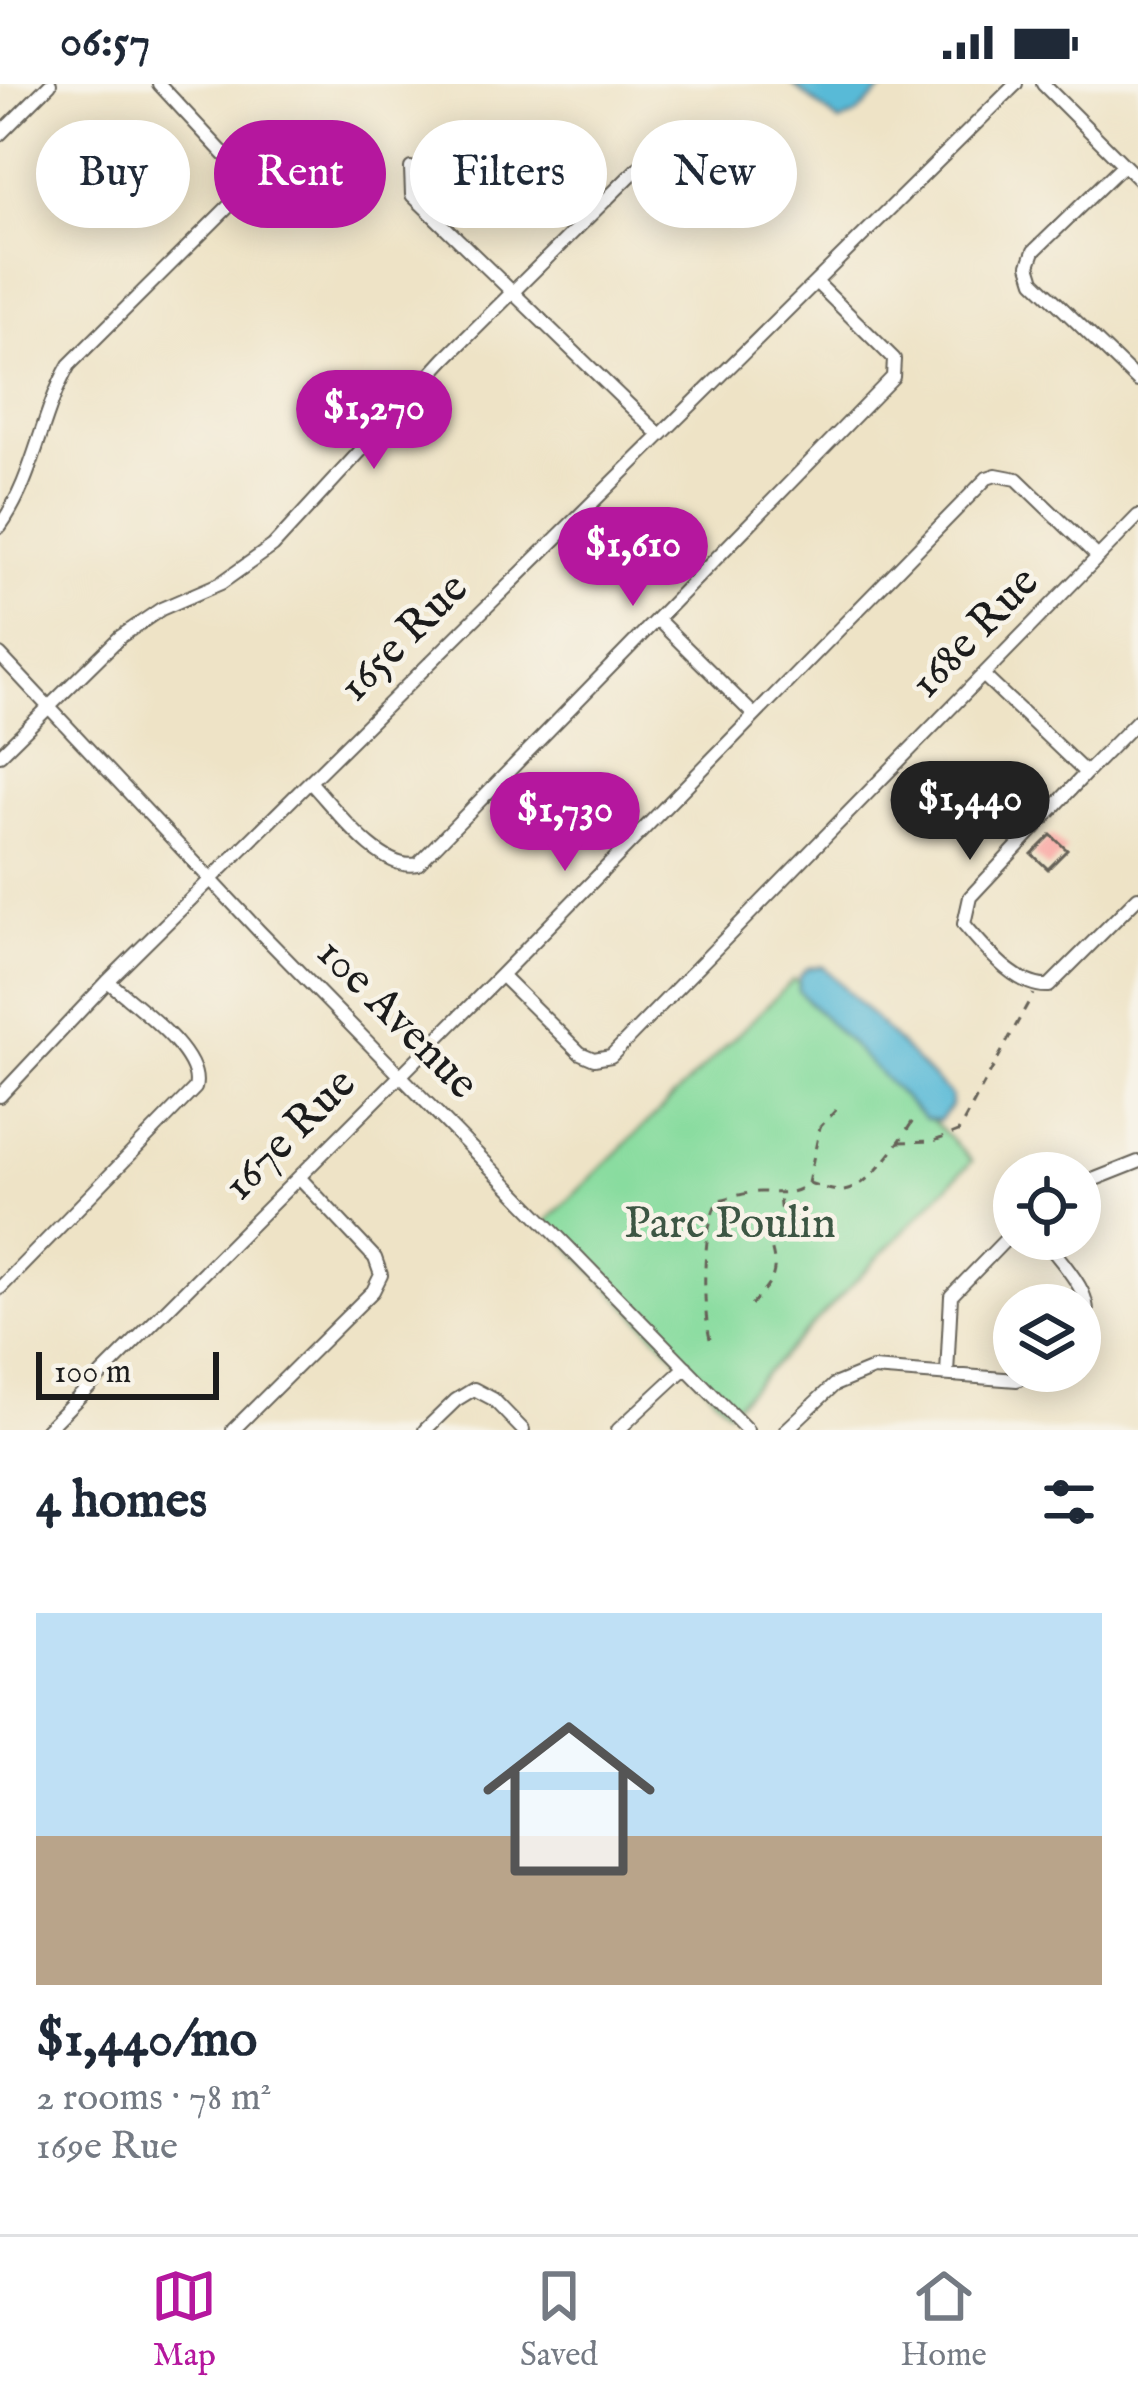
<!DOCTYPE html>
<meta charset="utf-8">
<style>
:root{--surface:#fff;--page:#f2f2f3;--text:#1f2937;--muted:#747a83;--line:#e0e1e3;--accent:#b5179e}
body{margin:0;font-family:"IM FELL English",serif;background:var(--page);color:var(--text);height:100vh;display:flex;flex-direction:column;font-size:45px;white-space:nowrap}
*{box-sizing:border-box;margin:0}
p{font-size:39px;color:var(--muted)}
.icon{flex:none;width:66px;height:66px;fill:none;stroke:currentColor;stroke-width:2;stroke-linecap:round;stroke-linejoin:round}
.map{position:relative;height:1346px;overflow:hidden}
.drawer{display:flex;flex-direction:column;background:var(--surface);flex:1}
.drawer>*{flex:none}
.guide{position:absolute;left:36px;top:36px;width:1068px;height:108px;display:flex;gap:24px}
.controls{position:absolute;left:993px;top:1068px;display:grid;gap:24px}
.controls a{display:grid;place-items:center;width:108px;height:108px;border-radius:50%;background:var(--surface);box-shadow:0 6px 30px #0003;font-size:60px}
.scale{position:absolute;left:36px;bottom:30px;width:183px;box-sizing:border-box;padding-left:12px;border:6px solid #1c1c1c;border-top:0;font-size:33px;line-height:42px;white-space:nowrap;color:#1c1c1c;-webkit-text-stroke:9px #f7f3e8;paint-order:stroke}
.price{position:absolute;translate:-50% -102px;padding:0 27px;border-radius:42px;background:var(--accent);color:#fff;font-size:39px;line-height:78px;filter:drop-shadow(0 3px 6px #0008)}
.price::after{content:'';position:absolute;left:50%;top:72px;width:36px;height:27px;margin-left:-18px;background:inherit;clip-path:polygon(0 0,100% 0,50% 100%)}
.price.active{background:#222;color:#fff}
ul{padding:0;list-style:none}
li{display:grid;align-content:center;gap:24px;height:636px;padding:0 36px}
li span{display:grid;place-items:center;height:372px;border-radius:0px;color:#555}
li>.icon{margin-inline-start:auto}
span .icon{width:216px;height:216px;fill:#fffc;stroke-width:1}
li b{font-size:51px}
h2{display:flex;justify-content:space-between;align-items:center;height:144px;padding:0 36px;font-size:51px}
.pill{padding:0 42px;border-radius:54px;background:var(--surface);box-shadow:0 6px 30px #0003;font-size:42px;line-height:108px}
.pill.active{background:var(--accent);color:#fff}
.status{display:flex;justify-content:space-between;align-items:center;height:84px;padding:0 60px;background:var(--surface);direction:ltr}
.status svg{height:33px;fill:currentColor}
.tabs{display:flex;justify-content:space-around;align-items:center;height:168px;border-top:3px solid var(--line);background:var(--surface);font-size:33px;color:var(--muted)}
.tabs a{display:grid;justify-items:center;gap:6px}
.tabs .active{color:var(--accent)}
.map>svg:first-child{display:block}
.green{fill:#88dc9f;stroke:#527c5e;stroke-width:3}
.water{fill:#59bad7;stroke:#3a6b7a;stroke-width:3}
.building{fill:#f9a4a0}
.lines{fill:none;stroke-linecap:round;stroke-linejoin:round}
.minor-casing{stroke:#666258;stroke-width:16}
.path{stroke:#666258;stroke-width:3;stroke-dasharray:9 9;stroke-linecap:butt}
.minor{stroke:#fff;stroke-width:12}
.labels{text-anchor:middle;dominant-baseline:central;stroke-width:9;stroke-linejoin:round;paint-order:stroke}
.street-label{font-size:45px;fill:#1c1c1c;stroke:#f7f3e8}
.park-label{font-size:45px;fill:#3c5643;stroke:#f7f3e8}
</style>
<div class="status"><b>06:57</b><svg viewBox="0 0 49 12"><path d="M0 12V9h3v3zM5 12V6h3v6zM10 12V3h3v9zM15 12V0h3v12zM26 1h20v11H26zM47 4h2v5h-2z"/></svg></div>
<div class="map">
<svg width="1138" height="1346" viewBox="0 0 1138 1346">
<rect width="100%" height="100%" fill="#f7f3e8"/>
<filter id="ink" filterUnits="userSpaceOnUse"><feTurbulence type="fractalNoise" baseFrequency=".00833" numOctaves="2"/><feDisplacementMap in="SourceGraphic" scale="24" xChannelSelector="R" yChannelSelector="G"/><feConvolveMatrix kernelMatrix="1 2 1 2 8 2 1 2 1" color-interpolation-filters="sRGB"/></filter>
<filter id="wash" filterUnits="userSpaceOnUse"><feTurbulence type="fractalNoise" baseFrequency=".004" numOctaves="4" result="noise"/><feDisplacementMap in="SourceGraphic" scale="48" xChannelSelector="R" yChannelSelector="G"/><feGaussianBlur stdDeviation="2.7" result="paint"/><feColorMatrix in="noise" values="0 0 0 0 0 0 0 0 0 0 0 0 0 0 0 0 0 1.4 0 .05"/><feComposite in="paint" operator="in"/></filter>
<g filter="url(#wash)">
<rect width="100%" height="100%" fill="#eee3c6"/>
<path class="green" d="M794 895 972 1077 729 1327 546 1138Z"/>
<path class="water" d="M792 0H889L855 32 839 38Z
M823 882 951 1012V1022L939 1036 925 1035 798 907 800 892 808 884Z"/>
<g id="blocks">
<path class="building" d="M1051 751 1067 766 1048 785 1032 770Z"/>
</g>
</g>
<g filter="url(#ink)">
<use href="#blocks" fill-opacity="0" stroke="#666258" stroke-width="3"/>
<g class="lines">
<defs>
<path id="minor" d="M1043 0 1138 95
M0 50 50 0
M1123 81 1034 167 1029 181 1034 197 1138 297
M411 84 412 111 660 351
M0 442C35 393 40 332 69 281L239 112 243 92 237 84 159 0
M657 535 753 630
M0 571 259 847 747 1346
M984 592 1086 689 970 813 964 840C984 863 1016 904 1049 902L1138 813
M0 671 120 553 161 525 221 499 273 462 445 275 638 84
M1086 689 1138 636
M310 698C334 723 381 789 418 780L893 293 894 275 816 198
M501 891 580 969 594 975 611 972 1138 432
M0 1012 108 897 1016 0
M1080 1101 1138 1078
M1044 1155C1062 1180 1103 1217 1080 1246
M0 1204 195 1004C205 969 133 920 108 897
M947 1290 951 1212 1014 1147
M46 1346 501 891 987 394 996 391 1017 395 1098 473
M233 1346 373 1207 381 1191 375 1174 299 1093
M425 1346 456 1316 474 1305 493 1315 523 1346
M618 1346 686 1283
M786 1346 834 1301 873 1285 1017 1296 1038 1287"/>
</defs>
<use href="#minor" class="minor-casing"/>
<path class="path" d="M899 1058 934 1057 958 1048 1033 910
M809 1099C818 1102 829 1106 839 1107 867 1110 902 1054 916 1032
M751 1221C772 1199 780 1190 770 1160L782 1141 779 1112
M710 1255C702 1223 702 1144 718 1116 731 1114 746 1108 760 1108 778 1108 793 1113 808 1099L820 1043 837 1025"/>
<use href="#minor" class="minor"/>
</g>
</g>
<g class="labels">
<g class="street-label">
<text transform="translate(975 549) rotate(-46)">168e Rue</text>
<text transform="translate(404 554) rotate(-45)">165e Rue</text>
<text transform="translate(397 935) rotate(45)">10e Avenue</text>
<text transform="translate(290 1051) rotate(-45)">167e Rue</text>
</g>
<g class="park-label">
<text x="730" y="1140">Parc Poulin</text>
</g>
</g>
</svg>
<div class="controls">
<a><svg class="icon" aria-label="locate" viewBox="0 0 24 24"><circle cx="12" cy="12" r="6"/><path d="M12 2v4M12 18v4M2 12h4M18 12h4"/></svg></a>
<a><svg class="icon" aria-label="layers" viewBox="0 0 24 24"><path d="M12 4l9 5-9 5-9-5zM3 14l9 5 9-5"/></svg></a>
</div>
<div class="scale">100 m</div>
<b class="price" style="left:374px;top:388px">$1,270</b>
<b class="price" style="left:633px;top:525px">$1,610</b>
<b class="price active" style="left:970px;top:779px">$1,440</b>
<b class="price" style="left:565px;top:790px">$1,730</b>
<div class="guide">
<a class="pill">Buy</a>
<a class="pill active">Rent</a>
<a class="pill">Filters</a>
<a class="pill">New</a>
</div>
</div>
<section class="drawer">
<h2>4 homes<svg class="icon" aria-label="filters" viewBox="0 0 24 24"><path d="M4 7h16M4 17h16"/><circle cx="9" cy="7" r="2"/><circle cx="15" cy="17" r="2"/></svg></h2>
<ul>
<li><span style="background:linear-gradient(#bfe0f5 60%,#b9a48a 0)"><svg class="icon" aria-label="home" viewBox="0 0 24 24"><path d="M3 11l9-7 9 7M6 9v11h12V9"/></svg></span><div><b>$1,440/mo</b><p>2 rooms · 78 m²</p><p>169e Rue</p></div></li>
</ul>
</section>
<nav class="tabs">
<a class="active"><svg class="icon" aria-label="map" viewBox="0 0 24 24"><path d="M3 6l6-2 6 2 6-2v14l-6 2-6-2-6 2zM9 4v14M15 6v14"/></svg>Map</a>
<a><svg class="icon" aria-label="saved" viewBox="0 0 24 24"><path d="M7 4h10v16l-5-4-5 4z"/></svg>Saved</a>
<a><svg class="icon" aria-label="home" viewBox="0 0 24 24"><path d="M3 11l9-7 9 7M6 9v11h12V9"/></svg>Home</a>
</nav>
